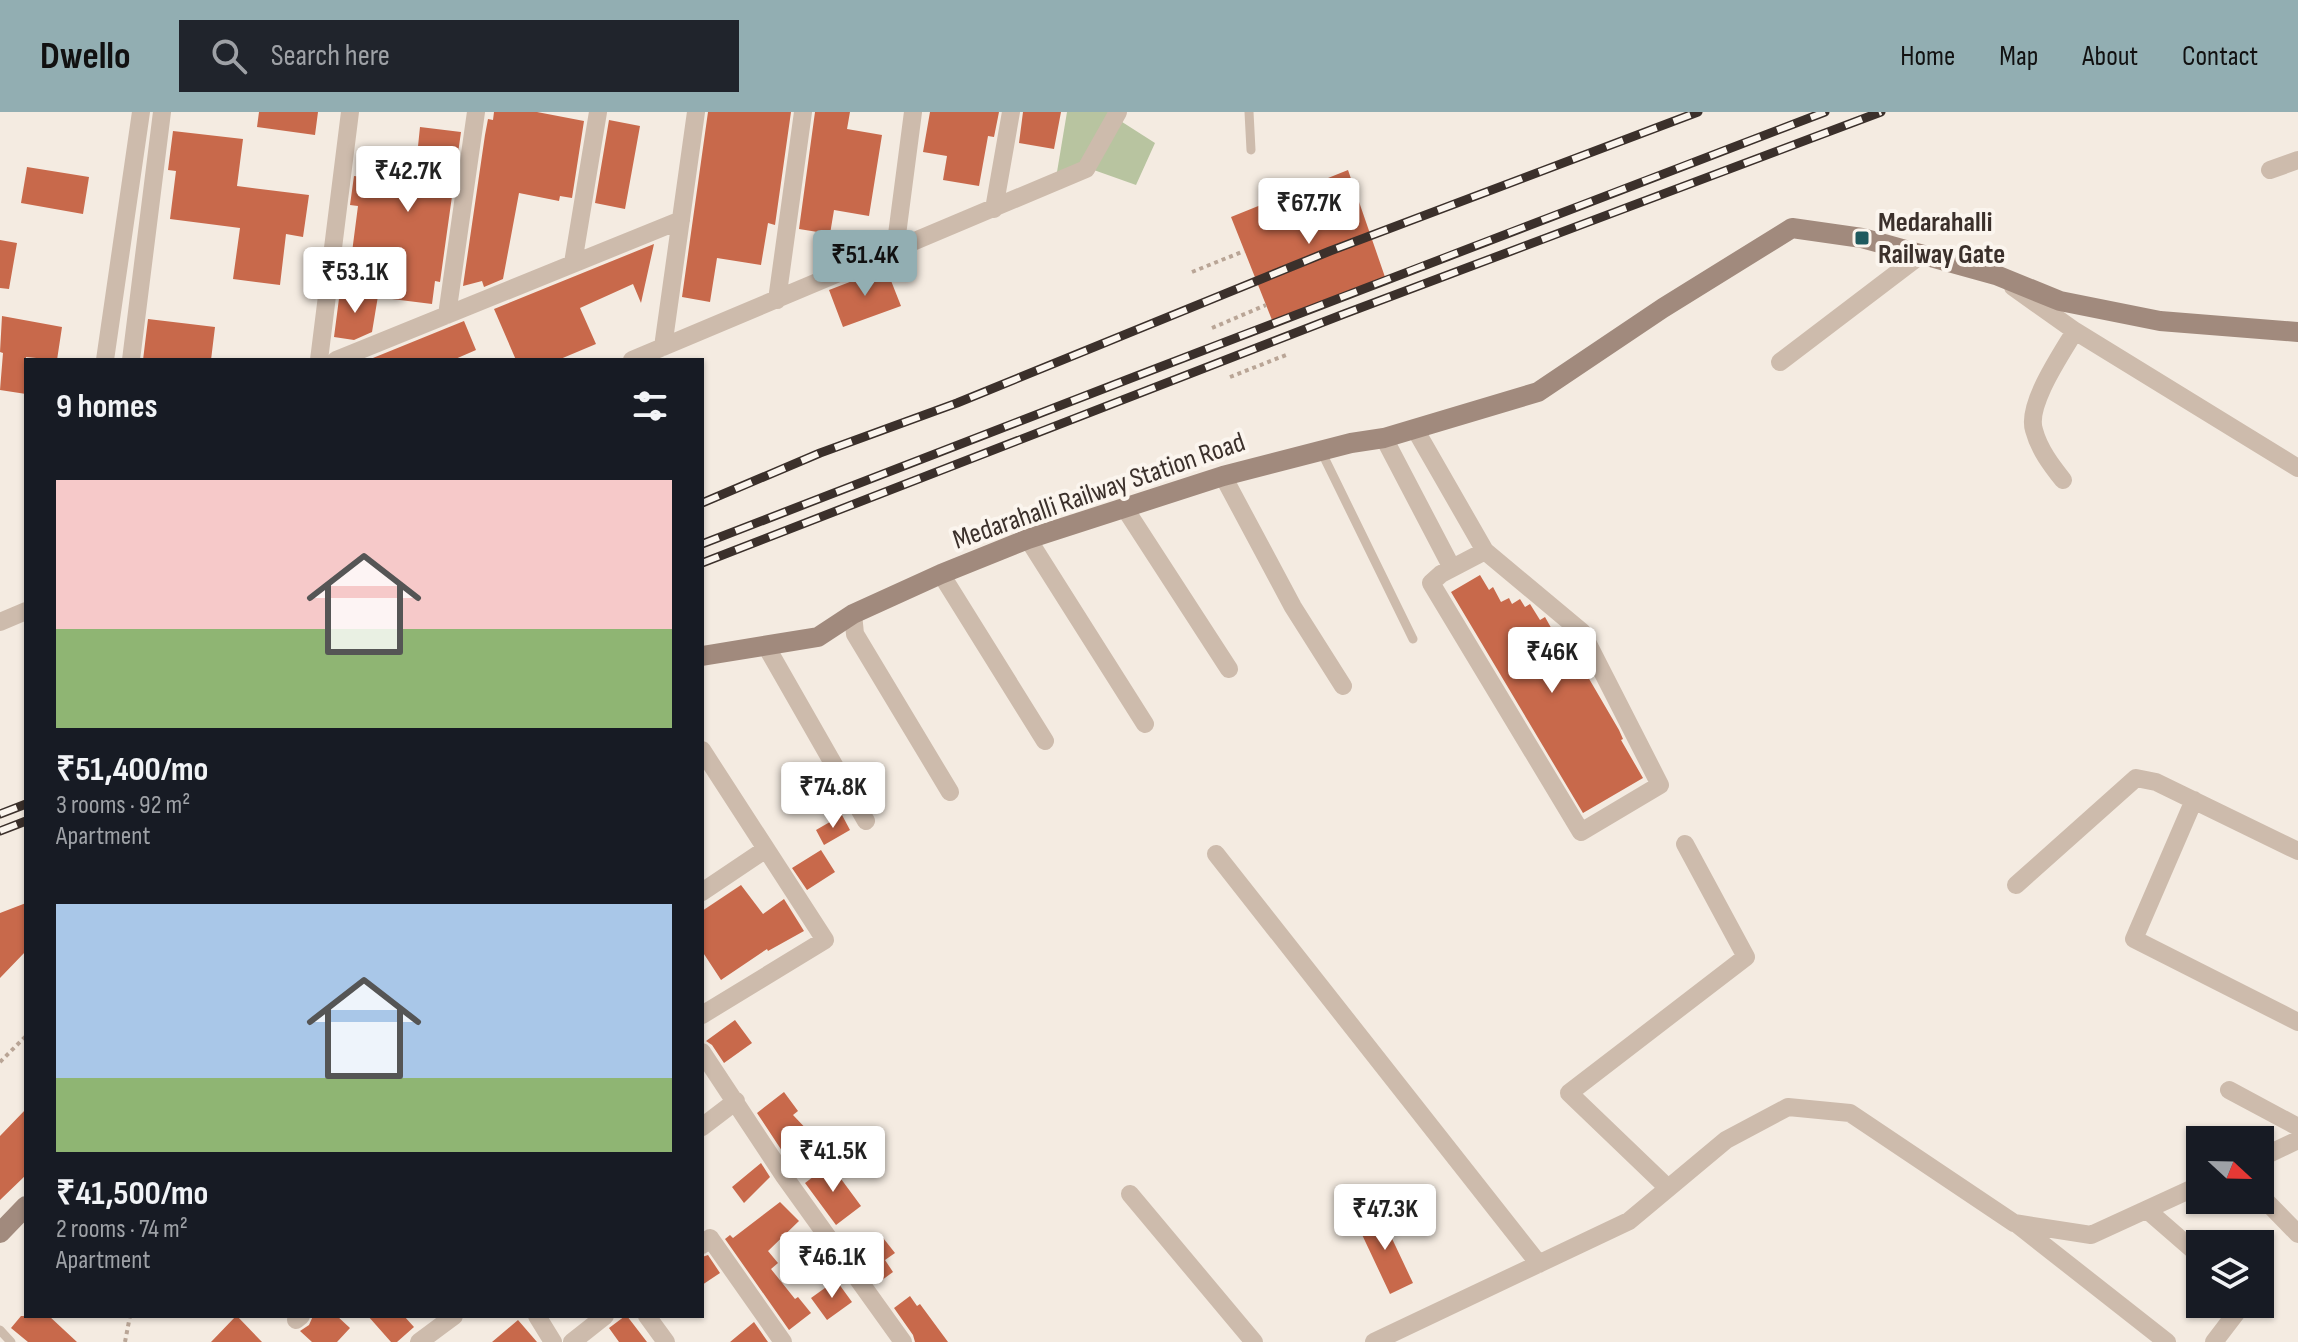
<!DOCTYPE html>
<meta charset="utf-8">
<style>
:root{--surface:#171b24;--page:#20242c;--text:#f1f3f6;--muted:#9ea1a6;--accent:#92aeb2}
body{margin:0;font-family:"Sofia Sans Condensed",sans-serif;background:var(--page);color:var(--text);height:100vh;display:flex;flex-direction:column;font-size:30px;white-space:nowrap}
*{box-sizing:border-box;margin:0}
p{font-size:26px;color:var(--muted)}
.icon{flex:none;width:44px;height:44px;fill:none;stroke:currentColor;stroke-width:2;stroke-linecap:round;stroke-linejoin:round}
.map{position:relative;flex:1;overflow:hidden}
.details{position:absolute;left:24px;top:246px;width:680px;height:960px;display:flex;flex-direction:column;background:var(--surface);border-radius:0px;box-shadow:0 2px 6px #0004}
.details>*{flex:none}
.needle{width:52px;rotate:112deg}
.fabs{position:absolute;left:2186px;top:1014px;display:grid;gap:16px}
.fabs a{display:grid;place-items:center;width:88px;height:88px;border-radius:0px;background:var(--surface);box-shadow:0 2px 6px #0004;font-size:40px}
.price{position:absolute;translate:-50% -68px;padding:0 18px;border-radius:8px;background:#fff;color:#222;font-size:26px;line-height:52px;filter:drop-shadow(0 2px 4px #0008)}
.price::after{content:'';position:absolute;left:50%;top:48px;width:24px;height:18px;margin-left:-12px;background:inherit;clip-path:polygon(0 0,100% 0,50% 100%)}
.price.current{background:var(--accent);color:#111}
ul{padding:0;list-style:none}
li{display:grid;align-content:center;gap:16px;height:424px;padding:0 32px}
li span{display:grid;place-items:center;height:248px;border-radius:0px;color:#555}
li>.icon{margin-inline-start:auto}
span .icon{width:144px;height:144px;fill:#fffc;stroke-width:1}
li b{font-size:34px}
h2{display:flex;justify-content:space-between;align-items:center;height:96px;padding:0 32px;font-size:34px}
header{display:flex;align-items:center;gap:48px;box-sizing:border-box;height:112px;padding:0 40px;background:var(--accent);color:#111}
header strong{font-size:38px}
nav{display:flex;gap:44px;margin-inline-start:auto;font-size:28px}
.search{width:560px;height:72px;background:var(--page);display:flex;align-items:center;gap:20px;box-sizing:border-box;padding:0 28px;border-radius:0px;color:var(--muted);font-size:30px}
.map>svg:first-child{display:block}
.green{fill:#b8c4a0}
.building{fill:#c8694b}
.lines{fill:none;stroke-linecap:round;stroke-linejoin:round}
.path{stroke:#b9a596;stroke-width:4;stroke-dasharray:4 4;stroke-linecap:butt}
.lane{stroke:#cdbbac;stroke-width:9}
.street{stroke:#cdbbac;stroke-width:18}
.secondary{stroke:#a18a7d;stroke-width:20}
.rail-casing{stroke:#3b302b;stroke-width:9}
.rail{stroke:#fbf5ee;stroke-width:6;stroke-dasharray:18;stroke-linecap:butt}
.poi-dot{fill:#1f5a5e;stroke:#fbf5ee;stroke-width:3}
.labels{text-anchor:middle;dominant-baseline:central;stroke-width:8;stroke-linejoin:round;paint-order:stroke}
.poi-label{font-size:28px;font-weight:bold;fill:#3b302b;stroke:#fbf5ee;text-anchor:start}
.street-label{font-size:28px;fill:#3b302b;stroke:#fbf5ee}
</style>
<header>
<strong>Dwello</strong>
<div class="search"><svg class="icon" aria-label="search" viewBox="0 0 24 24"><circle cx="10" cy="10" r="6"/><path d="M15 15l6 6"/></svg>Search here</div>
<nav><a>Home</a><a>Map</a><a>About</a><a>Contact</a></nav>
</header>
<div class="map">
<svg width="2298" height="1230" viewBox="0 0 2298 1230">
<rect width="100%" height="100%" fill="#f4ebe1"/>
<path class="green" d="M1067 0H1115L1084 54 1056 66Z
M1119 8 1155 31 1136 73 1091 57Z"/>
<path class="building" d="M259 0H318L315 23 257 15Z
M494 0H537L584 9 572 86 560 84 559 89 519 81 503 167 484 175 482 169 463 174 485 23 488 7 493 8Z
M708 0H791L775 113 768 111 761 153 717 146 710 190 682 185Z
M815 0H850L847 17 882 23 869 104 834 98 830 122 799 117Z
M930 0H999L994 25 988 24 979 74 943 68 947 44 923 40Z
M1023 0H1061L1054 37 1019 31Z
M609 8 640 14 625 97 595 91Z
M420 15 461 20 440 170 435 169 432 192 384 186 388 153 351 148 358 94 350 93 354 64 371 66 374 39 417 44Z
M173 19 243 27 237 74 309 83 303 125 286 122 280 173 233 167 240 116 170 107 176 59 168 58Z
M27 55 89 65 83 102 21 91Z
M1348 58 1385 165 1272 208 1231 105Z
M0 128 17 131 9 177 0 176Z
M654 132 641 191 633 172 580 196 596 232 558 248H516L494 197Z
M886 156 901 194 843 215 829 178Z
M340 179 378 184 372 220 354 228 334 225Z
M2 204 62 215 57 248 26 245V282L0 278 3 241 0 240Z
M148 207 215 215 211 248H143Z
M464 209 476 238 453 248H368Z
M1480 463 1489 478 1493 475 1501 490 1509 486 1512 492 1520 487 1525 495 1530 492 1540 508 1545 505 1558 528 1564 524 1619 618 1623 627 1621 628 1643 666 1583 701 1451 480Z
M842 703 850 718 824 733 816 718Z
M821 738 835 760 807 778 792 756Z
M741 773 763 802 784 787 804 819 768 839 767 837 721 868 702 839V799Z
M26 791V839L0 866V801Z
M735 908 752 931 724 951 712 933 706 929Z
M784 980 798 999 793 1003 813 1024 788 1048 757 1001Z
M26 997V1063L0 1088V1024Z
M761 1051 770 1065 744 1091 732 1075Z
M830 1052 861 1094 836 1113 805 1071Z
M780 1090 799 1109 768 1139 778 1151 771 1157 795 1187 798 1185 811 1201 789 1218 725 1127 730 1123 733 1126Z
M1383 1099 1391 1115 1387 1116 1413 1171 1390 1182 1357 1112Z
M880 1122 895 1141 885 1148 893 1160 878 1171 856 1141Z
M708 1143 720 1161 702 1173V1145Z
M836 1168 852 1190 827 1208 811 1186Z
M910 1184 917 1194 920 1192 948 1230H915L913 1223 894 1196Z
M21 1204H49L77 1230H28L11 1216Z
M237 1204 262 1230H211L236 1204Z
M313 1204H337L350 1216 337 1230H312L300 1219 309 1213Z
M368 1204H404L414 1215 397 1230H391Z
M625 1204H627L647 1230H619L609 1216Z
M518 1208 537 1230H492Z
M754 1210 768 1230H730Z"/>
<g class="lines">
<path class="path" d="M1192 160 1244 139
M1212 216 1266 193
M1230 265 1286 243
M0 950 26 924
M125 1230 130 1204"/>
<path class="lane" d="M1249 0 1251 38
M1321 339 1413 527
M0 1218 11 1230"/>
<path class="street" d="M2270 58 2298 48
M994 97 1011 0
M895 138 913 0
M573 151 598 0
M2013 175 2075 219 2298 356
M777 188 803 0
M447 203 476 0
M663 235 696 0
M105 248 141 0
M131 248 162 0
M319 248 350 0
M336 248 681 108
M632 248 1086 57 1118 0
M1780 250 1922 142
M1415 317 1485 439 1582 520 1660 673 1581 720 1431 471 1441 462 1485 439
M1384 326 1452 456
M1223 364 1293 495 1343 574
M2063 368C2051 353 2039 337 2034 318 2026 293 2062 241 2075 219
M1124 395 1229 557
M1028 427 1145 612
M941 462 1045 629
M853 502 855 522 950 680
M0 510 26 499
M766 534 866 709
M702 638 825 828 702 903
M2194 688 2134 827 2298 910
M1216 742 1539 1152
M2016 773 2136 666 2156 670 2298 739
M702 780 766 737
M702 940 784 1064 903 1230
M2229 978 2298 1015
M702 1015 736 989
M2260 1046 2298 1028
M1668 1076 1569 981 1746 845 1685 732
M1130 1082 1254 1230
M2260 1083 2298 1122
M2147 1098 2200 1144
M2018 1113 2167 1230
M702 1133 710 1126 783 1230
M537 1204 553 1230
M647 1204 666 1230
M296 1208 301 1204
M419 1230 454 1204
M572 1230 605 1204
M1374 1230 1629 1109 1726 1028 1788 995 1850 1001 2014 1111 2091 1123 2200 1073
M2214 1230 2243 1192"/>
<path class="secondary" d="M702 544 818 525 853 502 941 462 1028 427 1223 364 1351 331 1384 326 1538 280 1663 196 1792 116 1862 126 1996 163 2060 189 2160 209 2298 220
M0 1121 26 1094"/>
<defs>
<path id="rail" d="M702 391 820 341 957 291 1330 139 1698 0
M702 432C1076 287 1450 143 1825 0
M702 451 1344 202 1881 0
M0 702 26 692
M0 719 26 709"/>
</defs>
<use href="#rail" class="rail-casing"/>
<use href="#rail" class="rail"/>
</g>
<rect class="poi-dot" x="1854" y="118" width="16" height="16" rx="4"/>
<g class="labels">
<g class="poi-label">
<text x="1878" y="110">Medarahalli<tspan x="1878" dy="32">Railway Gate</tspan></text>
</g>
<g class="street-label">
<text transform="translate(1099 379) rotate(-19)">Medarahalli Railway Station Road</text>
</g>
</g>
</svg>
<div class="fabs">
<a><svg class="needle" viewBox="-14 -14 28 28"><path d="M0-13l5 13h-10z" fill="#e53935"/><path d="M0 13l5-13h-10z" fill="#9ea1a6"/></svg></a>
<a><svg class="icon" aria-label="layers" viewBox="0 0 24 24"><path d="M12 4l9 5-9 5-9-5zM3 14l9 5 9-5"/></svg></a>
</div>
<b class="price" style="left:408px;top:102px">₹42.7K</b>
<b class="price" style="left:1309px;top:134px">₹67.7K</b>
<b class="price current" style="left:865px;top:186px">₹51.4K</b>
<b class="price" style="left:355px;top:203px">₹53.1K</b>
<b class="price" style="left:1552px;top:583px">₹46K</b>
<b class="price" style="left:833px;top:718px">₹74.8K</b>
<b class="price" style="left:833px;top:1082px">₹41.5K</b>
<b class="price" style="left:1385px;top:1140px">₹47.3K</b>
<b class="price" style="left:832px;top:1188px">₹46.1K</b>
<section class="details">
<h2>9 homes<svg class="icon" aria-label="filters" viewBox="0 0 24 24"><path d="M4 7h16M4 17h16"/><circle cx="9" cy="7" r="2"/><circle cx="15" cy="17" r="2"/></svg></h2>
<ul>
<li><span style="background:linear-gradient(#f6c9c9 60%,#8fb573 0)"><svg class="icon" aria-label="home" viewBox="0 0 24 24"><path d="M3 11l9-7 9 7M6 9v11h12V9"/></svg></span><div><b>₹51,400/mo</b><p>3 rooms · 92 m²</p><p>Apartment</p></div></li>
<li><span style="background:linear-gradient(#a9c7e8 70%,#8fb573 0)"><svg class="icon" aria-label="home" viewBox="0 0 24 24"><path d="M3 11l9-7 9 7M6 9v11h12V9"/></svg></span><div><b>₹41,500/mo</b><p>2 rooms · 74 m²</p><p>Apartment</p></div></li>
</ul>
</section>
</div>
